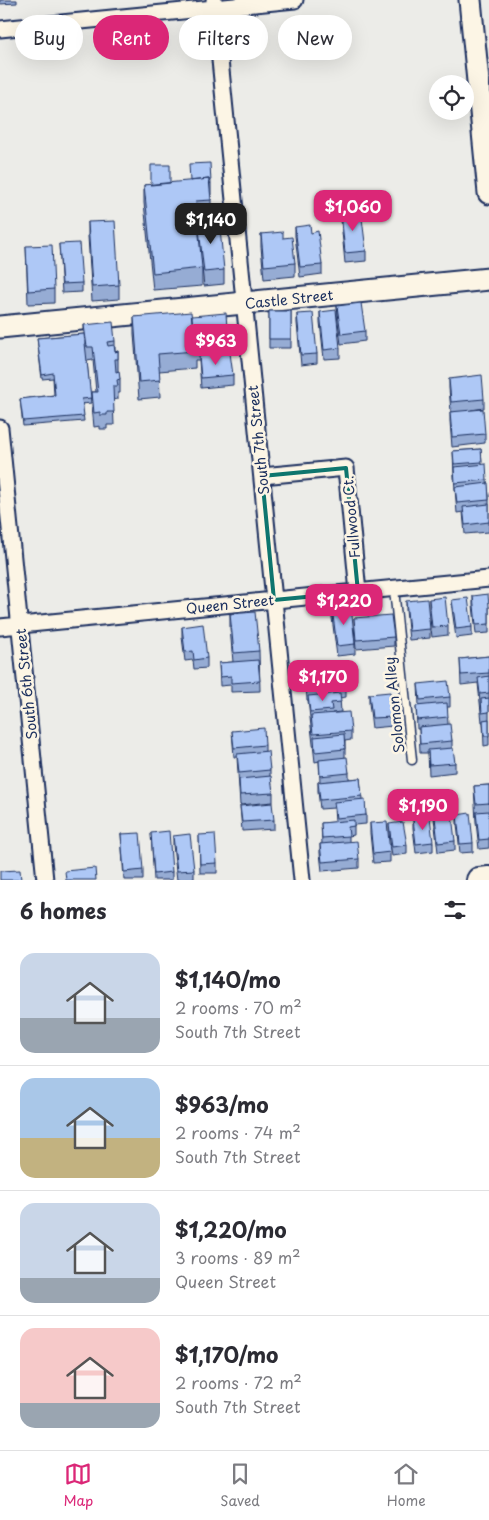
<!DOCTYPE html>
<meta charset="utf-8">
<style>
:root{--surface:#fff;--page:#f2f2f3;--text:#2b2b33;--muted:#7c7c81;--line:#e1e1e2;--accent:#db2777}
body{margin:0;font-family:"Playpen Sans",sans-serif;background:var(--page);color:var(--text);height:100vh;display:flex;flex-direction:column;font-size:19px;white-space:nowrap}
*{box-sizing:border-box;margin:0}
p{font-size:16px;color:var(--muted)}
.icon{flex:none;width:28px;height:28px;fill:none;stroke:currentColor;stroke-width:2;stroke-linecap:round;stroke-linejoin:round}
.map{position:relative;height:880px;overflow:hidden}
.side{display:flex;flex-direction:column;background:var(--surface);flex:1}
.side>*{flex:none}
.top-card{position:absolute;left:15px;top:15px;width:460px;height:45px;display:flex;gap:10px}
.fabs{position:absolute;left:429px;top:75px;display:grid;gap:10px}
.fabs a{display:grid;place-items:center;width:45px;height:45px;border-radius:50%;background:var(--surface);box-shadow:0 5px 20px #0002;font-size:25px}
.price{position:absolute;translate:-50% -42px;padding:0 11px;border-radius:10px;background:var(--accent);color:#fff;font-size:16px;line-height:32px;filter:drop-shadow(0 1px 2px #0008)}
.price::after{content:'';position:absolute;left:50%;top:30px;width:15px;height:11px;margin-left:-8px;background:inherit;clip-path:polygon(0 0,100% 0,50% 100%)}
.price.current{background:#222;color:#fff}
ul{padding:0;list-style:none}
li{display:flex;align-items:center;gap:15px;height:125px;padding:0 20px}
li+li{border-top:1px solid var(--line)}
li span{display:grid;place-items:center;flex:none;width:140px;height:100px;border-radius:15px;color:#555}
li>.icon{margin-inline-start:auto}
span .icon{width:60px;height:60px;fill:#fffc;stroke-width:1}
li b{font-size:21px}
h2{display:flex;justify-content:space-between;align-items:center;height:60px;padding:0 20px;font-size:21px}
.pill{padding:0 18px;border-radius:22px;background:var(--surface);box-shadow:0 5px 20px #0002;font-size:18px;line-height:45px}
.pill.current{background:var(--accent);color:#fff}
.menu{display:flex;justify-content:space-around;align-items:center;height:70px;border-top:1px solid var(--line);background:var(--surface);font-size:14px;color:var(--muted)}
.menu a{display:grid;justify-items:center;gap:2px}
.menu .current{color:var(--accent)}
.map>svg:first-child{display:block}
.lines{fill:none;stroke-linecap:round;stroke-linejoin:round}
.lane-casing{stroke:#1b2f5e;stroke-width:11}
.street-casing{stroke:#1b2f5e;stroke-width:19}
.secondary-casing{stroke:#1b2f5e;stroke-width:25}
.primary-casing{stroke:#1b2f5e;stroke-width:28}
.lane{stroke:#fcf5e5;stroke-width:8}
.street{stroke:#fcf5e5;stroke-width:15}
.secondary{stroke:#fcf5e5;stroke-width:21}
.primary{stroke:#fcf5e5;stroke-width:24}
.wall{fill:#96acd4;stroke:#1b2f5e}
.building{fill:#aec8f6;stroke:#1b2f5e}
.marked{fill:none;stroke:#0f766e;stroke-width:4;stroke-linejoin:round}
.labels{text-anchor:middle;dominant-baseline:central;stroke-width:5;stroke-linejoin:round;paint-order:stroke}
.street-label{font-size:14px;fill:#1b2f5e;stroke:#fcf5e5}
</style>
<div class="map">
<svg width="489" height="880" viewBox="0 0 489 880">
<rect width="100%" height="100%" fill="#ecece8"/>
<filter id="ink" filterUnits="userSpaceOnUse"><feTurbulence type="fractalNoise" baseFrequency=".02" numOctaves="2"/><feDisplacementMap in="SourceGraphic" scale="10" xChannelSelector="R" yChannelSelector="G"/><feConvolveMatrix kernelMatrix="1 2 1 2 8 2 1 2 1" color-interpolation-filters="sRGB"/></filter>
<g filter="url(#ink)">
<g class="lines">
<defs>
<path id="lane" d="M394 589 412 760"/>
<path id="street" d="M214 0 302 880
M0 29 295 0
M0 428 45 880
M262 476 346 468 358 592
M0 627 489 579"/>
<path id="secondary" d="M470 0 489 193
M0 327 489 279"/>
<path id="primary" d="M479 880 489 879"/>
</defs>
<use href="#lane" class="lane-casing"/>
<use href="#street" class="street-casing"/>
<use href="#secondary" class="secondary-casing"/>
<use href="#primary" class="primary-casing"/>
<use href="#lane" class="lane"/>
<use href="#street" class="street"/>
<use href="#secondary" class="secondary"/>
<use href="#primary" class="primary"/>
</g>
<path class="wall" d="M0 0H17V3L0 4Z
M170 183H211V217L197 219 198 228V221L224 270V284L204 286 202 268V286L153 290 144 203V185Z
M341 212 366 251V261L345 263 341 221Z
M88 222 119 285V299L92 301 88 236Z
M295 227 311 233 322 265V274L300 277 295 236Z
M261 234 283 238 295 263V276L264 279 261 247Z
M59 244 82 283V292L62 293Z
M26 246 54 289V303L28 304Z
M337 306 365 331V341L341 344 337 315Z
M269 311H291V348H269Z
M320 312 340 348V358L324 359 320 322Z
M297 314 317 354V363L301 365 297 323Z
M192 316 228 344V353L233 375V385L201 388 199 360H195V368L159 371 160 397 139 399 134 334V317Z
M84 325 115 341V352L118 351V371L120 379V393H118V399L113 400 114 425H107V429H100V426L94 427 92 406V392H96L93 360 87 361 91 403 82 404 84 421 23 426 20 399 54 395 53 378 42 379 37 338 84 334Z
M449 379 484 399V408L471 410 485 434V443L452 447 450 421V412H451L449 388Z
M481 449 482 464 487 480 489 496V532L465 534 463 512 457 513 454 477 453 451Z
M473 596 489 606V633L476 634 473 605Z
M429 599 448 626V635L432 637 429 609Z
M452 600 472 627V636L456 638 452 609Z
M406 601 430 629V638L409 640 406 610Z
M332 608 355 644V654L337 656 332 618Z
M230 614 259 651 260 691 231 692V685L220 686 219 663 233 662 230 628Z
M354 618 394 637V646L356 649 354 627Z
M182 627 207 658V668L194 669 193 660 185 661 182 637Z
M489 656V745L484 746 483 722H482L478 683 461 685 460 659Z
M305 669 346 688V697L340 698 341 712 332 713 351 731V740L345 741V758L349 773V779L360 778 362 799 366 815V824L354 825V835L349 836V842L359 859V868L322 871 320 853V844H322L321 823 335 822 334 808 320 809 318 791V782H320L319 761 315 762 308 700H307Z
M418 684 450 697V707H447L448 724 452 741V748L455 763V772L429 775 428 753H420L419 729H417L416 706H419Z
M369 694 393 717V726L372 728 369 703Z
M232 731 265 745V751L270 770V776L273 793V802L240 805 237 757H234Z
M489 785V848L479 849 476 822 474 786Z
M240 806 274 820V829L242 831Z
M434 809 455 841V850L438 852 434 818Z
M457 815 473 843V852L460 853 457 824Z
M413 819 433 842V851L416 853 413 828Z
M370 823 390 852V862L373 863 370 833Z
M389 824 407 845V854L392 856 389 834Z
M151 833 172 872V880H154Z
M121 834 143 870V880H124Z
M199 835 217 863V873H200Z
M173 836 194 870V879L177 880 173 845Z"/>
<path class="building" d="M210 163 211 183H209V179L190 181 189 164Z
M151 165H170V183L151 185Z
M209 179 211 200 196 201 202 268 153 273 144 185Z
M361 210 366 251 345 253 341 212Z
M219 219 224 270 204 272 198 221Z
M115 221 119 285 92 287 88 222Z
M310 225 311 233 318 231 322 265 300 267 295 227Z
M283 232V238L292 237 295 263 264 266 261 234Z
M79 243 82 283 62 284 59 244Z
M52 245 54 289 28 291 26 246Z
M361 303 365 331 341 334 337 306Z
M336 310 340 348 324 350 320 312Z
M269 311H291V339H269Z
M191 312 195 351 158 354 160 380 139 382 134 317Z
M226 313 228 344 194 347 192 316Z
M313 313 317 354 301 355 297 314Z
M113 322 115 341 107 342 108 346 114 345 115 352 118 351V359H115L116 372 119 371 120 379 117 380 118 386H113L114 412H107V415H100V412L94 413 92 392H98L93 347H87L84 325Z
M84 334 91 398 82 399 84 416 23 421 20 399 55 395 53 373 42 375 37 338Z
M230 353 233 375 201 378 199 356Z
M482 375 484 399 451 402 449 379Z
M483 409 485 434 452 437 450 412Z
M481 449 482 462 454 464 453 451Z
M486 464 487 480 455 483 454 467Z
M488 483 489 500 457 503 455 487Z
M489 504V522L465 525 463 507Z
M488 594 489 606V624L476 625 473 596Z
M445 597 448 626 432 627 429 599Z
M468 598 472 627 456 629 452 600Z
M427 599 430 629 409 631 406 601Z
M351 606 355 644 337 646 332 608Z
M255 612 259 651 234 653 230 614Z
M391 615 394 637 356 640 354 618Z
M203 624 207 658 194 660 193 651 185 652 182 627Z
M489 656V673L461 675 460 659Z
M258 660 260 681 231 683V676L220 677 219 663Z
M344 666 346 688 307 691 305 669Z
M489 676V693L480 694 478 678Z
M448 681 450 697 420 700 418 684Z
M390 692 393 717 372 718 369 694Z
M340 693 341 702 331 703 332 710 310 712 308 696Z
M489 698V712L482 713 481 699Z
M447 703 448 717 417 720 416 706Z
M349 712 351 731 313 734 311 715Z
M489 719V736H484L483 720Z
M450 724 452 741 420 744 419 727Z
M264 728 265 745 234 748 232 731Z
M344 734 345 749 315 752 314 737Z
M453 748 455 763 429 765 428 750Z
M268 751 270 770 239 773 237 754Z
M347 757 349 773 320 776 319 760Z
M271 776 273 793 240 795 239 779Z
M360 778 362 796 320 800 318 782Z
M489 785V803L476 804 474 786Z
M365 799 366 815 336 818 334 802Z
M272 803 274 820 242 822 240 806Z
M451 807 455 841 438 843 434 809Z
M489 811V839L479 840 476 812Z
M470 813 473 843 460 844 457 815Z
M430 817 433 842 416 844 413 819Z
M354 820V826L348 827 349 836 322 838 321 823Z
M387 822 390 852 373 854 370 823Z
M403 822 407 845 392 847 389 824Z
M169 831 172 872 154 874 151 833Z
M140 833 143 870 124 872 121 834Z
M190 834 194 870 177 871 173 836Z
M215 834 217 863 200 864 199 835Z
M357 841 359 859 322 862 320 844Z
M95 868 96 880H66L65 871Z
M20 870 21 880H0V871Z"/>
</g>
<path class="marked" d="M346 468 358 592 274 600 262 476Z"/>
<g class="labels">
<g class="street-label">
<text transform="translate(289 299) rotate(-6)">Castle Street</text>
<text transform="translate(258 440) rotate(-96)">South 7th Street</text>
<text transform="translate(351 517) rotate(-95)">Fullwood Ct.</text>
<text transform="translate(230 604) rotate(-6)">Queen Street</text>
<text transform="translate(26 684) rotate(-96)">South 6th Street</text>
<text transform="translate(394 705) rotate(-96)">Solomon Alley</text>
</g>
</g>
</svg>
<div class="fabs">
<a><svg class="icon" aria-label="locate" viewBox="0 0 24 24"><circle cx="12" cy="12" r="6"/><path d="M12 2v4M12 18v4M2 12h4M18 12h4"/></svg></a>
</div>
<b class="price" style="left:353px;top:232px">$1,060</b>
<b class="price current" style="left:211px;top:245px">$1,140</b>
<b class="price" style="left:216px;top:366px">$963</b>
<b class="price" style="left:344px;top:626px">$1,220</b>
<b class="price" style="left:323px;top:702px">$1,170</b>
<b class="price" style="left:423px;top:831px">$1,190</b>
<div class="top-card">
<a class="pill">Buy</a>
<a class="pill current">Rent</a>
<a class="pill">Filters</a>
<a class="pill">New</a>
</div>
</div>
<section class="side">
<h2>6 homes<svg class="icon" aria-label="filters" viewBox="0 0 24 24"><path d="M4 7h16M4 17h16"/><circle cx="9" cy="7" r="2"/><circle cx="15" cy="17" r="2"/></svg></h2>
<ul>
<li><span style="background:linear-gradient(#c9d6e8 65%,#9aa5b1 0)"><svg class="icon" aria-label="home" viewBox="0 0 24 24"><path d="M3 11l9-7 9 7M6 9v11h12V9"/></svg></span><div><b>$1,140/mo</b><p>2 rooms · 70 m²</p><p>South 7th Street</p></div></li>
<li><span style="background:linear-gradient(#a9c7e8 60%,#c2b280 0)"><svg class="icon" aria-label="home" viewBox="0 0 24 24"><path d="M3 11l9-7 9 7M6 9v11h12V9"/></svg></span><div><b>$963/mo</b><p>2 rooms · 74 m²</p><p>South 7th Street</p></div></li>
<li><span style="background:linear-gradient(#c9d6e8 75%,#9aa5b1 0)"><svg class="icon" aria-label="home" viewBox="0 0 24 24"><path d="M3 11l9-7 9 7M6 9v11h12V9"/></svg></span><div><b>$1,220/mo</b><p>3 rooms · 89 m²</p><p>Queen Street</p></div></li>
<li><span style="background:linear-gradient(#f6c9c9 75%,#9aa5b1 0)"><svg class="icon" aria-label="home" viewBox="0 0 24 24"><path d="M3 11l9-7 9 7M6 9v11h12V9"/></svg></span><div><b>$1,170/mo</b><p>2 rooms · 72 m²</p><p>South 7th Street</p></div></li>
</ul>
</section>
<nav class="menu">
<a class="current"><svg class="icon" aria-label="map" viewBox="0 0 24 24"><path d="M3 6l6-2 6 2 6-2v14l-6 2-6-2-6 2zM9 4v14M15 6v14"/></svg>Map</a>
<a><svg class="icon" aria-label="saved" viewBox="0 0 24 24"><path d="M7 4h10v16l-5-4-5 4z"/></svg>Saved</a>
<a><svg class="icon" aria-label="home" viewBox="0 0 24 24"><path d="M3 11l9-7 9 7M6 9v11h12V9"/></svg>Home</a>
</nav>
